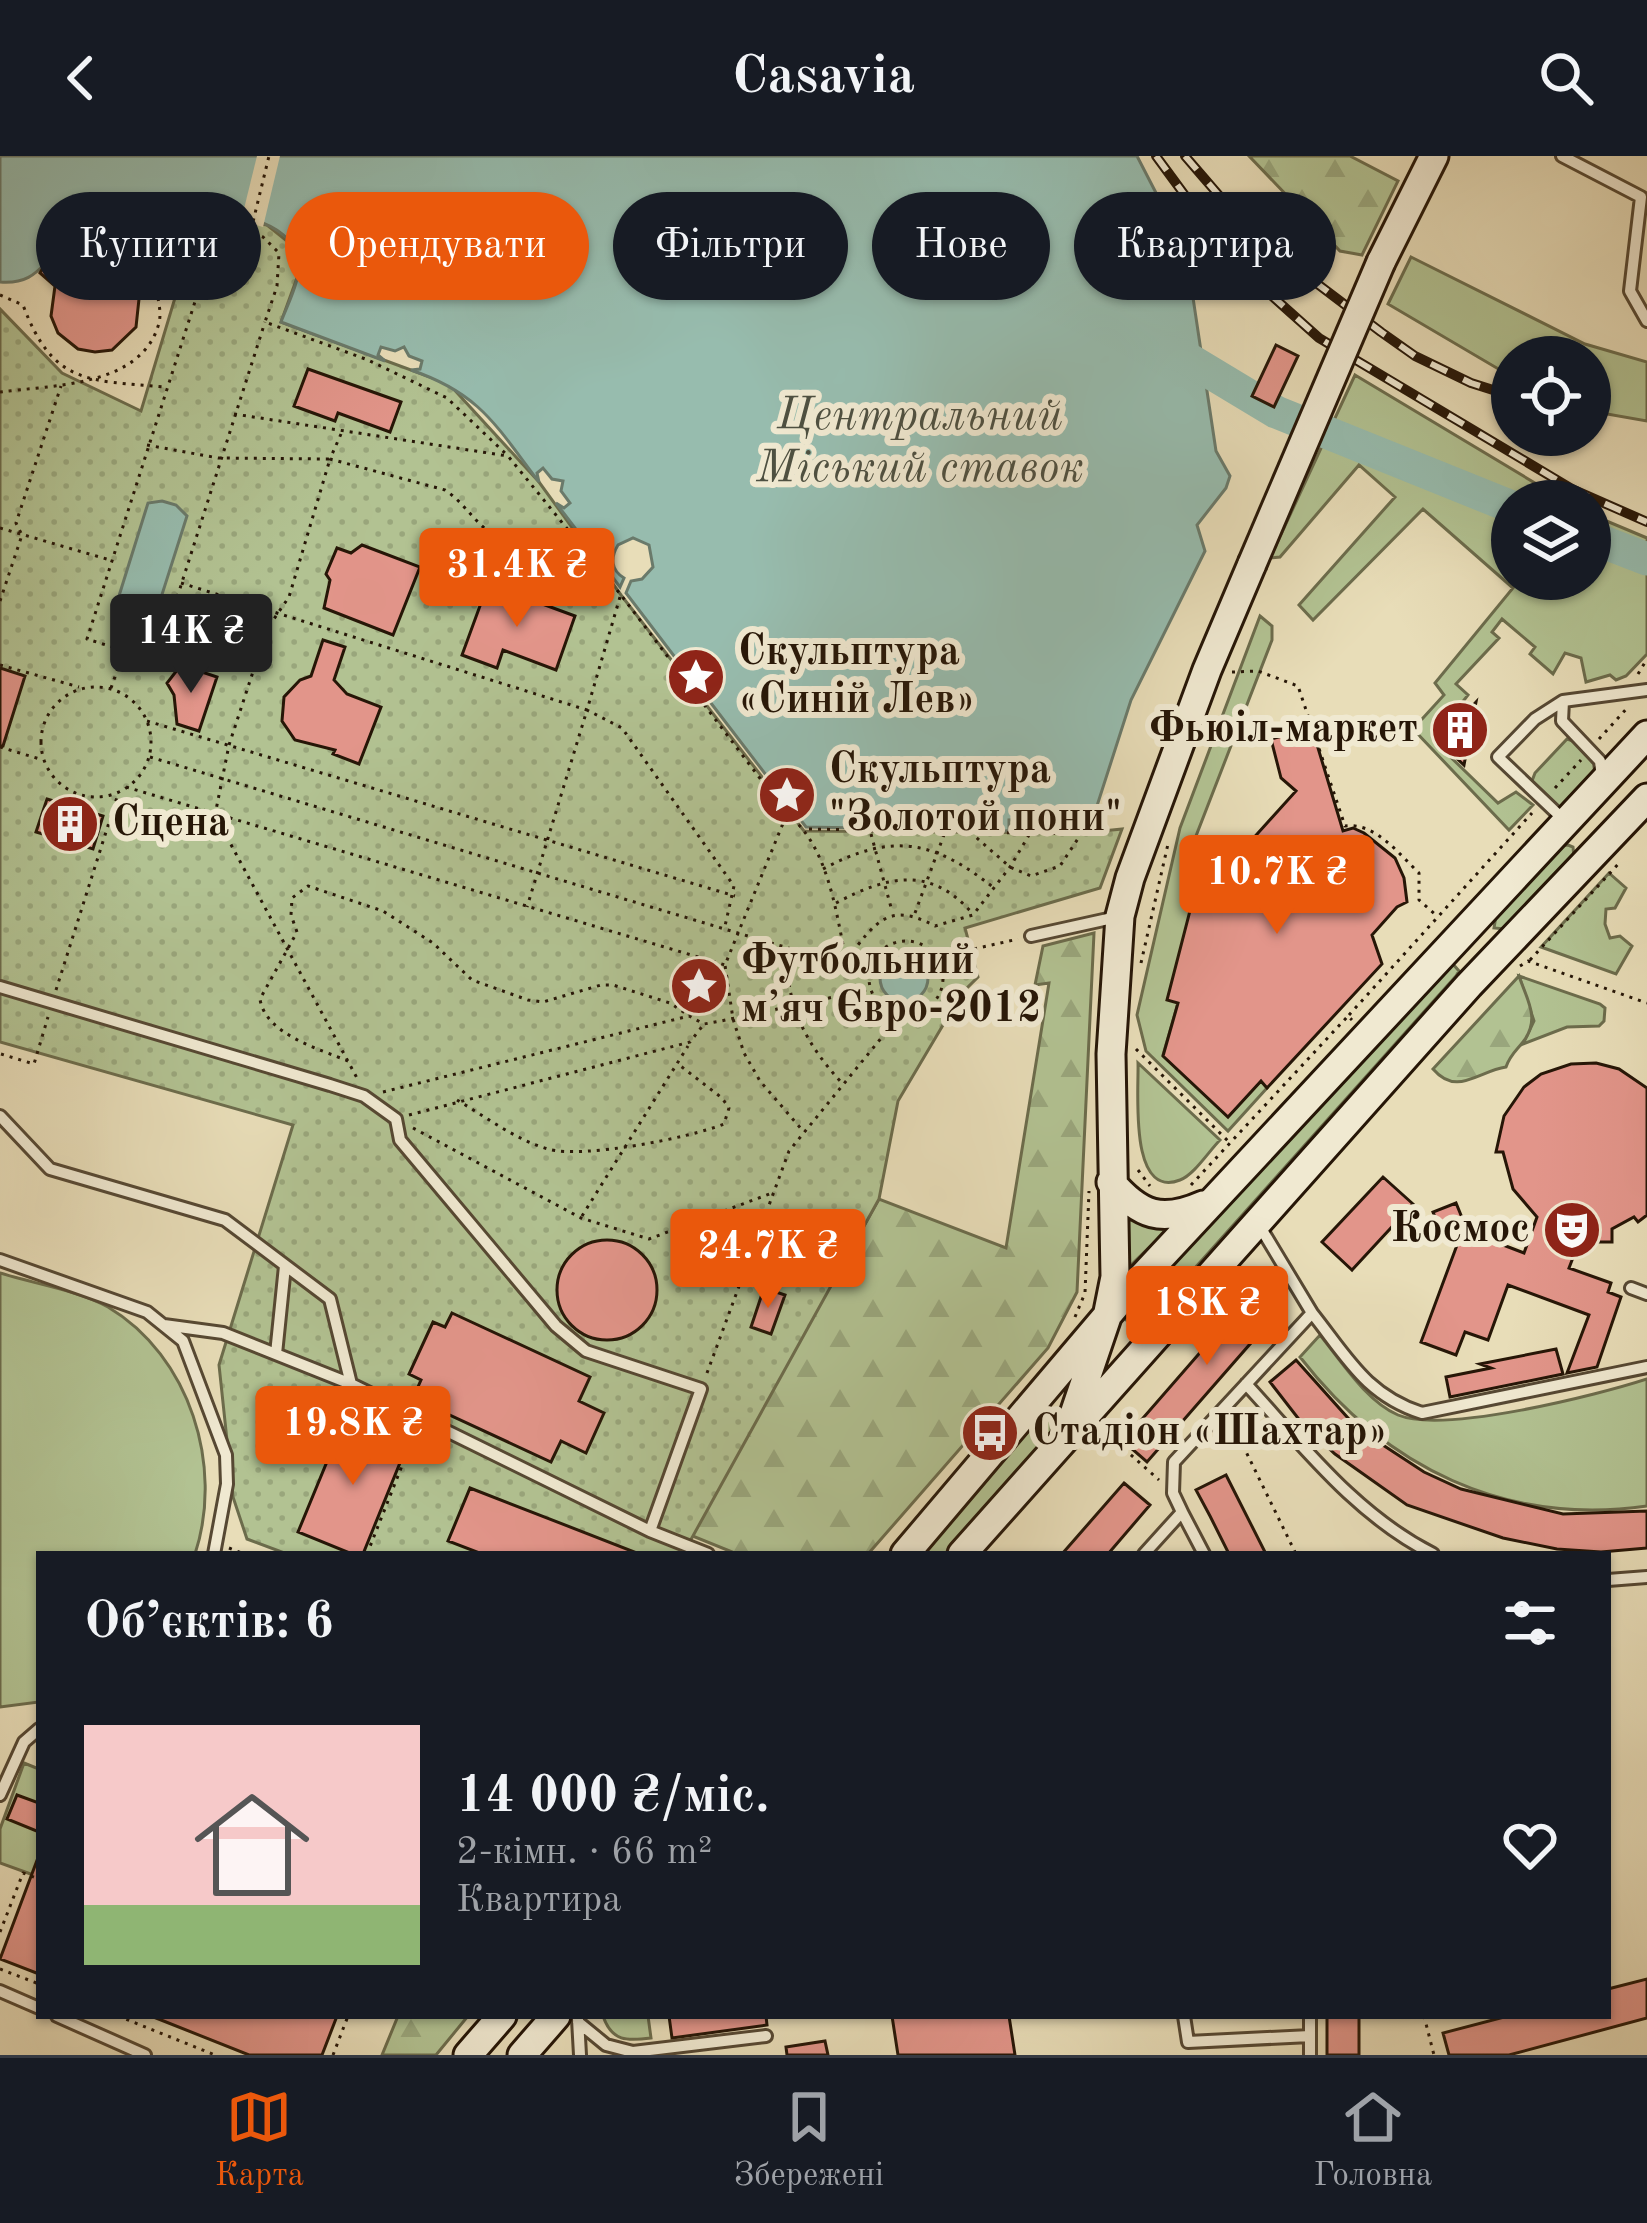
<!DOCTYPE html>
<html lang="uk">
<meta charset="utf-8">
<style>
:root{--surface:#171b24;--page:#20242c;--text:#f1f3f6;--muted:#9ea1a6;--line:#363941;--accent:#ea580c}
body{margin:0;font-family:"Old Standard TT",serif;background:var(--page);color:var(--text);height:100vh;display:flex;flex-direction:column;font-size:45px;white-space:nowrap}
*{box-sizing:border-box;margin:0}
p{font-size:39px;color:var(--muted)}
.icon{flex:none;width:66px;height:66px;fill:none;stroke:currentColor;stroke-width:2;stroke-linecap:round;stroke-linejoin:round}
.map{position:relative;flex:1;overflow:hidden}
.drawer{position:absolute;left:36px;top:1395px;width:1575px;height:468px;display:flex;flex-direction:column;background:var(--surface);border-radius:0px;box-shadow:0 3px 9px #0004}
.drawer>*{flex:none}
.guide{position:absolute;left:36px;top:36px;width:1575px;height:108px;display:flex;gap:24px}
.fabs{position:absolute;left:1491px;top:180px;display:grid;gap:24px}
.fabs a{display:grid;place-items:center;width:120px;height:120px;border-radius:50%;background:var(--surface);box-shadow:0 3px 9px #0004;font-size:60px}
.price{position:absolute;translate:-50% -102px;padding:0 27px;border-radius:12px;background:var(--accent);color:#fff;font-size:39px;line-height:78px;filter:drop-shadow(0 3px 6px #0008)}
.price::after{content:'';position:absolute;left:50%;top:72px;width:36px;height:27px;margin-left:-18px;background:inherit;clip-path:polygon(0 0,100% 0,50% 100%)}
.price.on{background:#222;color:#fff}
ul{padding:0;list-style:none}
li{display:flex;align-items:center;gap:36px;height:300px;padding:0 48px}
li+li{border-top:3px solid var(--line)}
li span{display:grid;place-items:center;flex:none;width:336px;height:240px;border-radius:0px;color:#555}
li>.icon{margin-inline-start:auto}
span .icon{width:144px;height:144px;fill:#fffc;stroke-width:1}
li b{font-size:51px}
h2{display:flex;justify-content:space-between;align-items:center;height:144px;padding:0 48px;font-size:51px}
.chip{padding:0 42px;border-radius:54px;background:var(--surface);box-shadow:0 3px 9px #0004;font-size:42px;line-height:108px}
.chip.on{background:var(--accent);color:#fff}
header{display:flex;justify-content:space-between;align-items:center;height:156px;padding:0 48px;background:var(--surface);font-size:54px;font-weight:800}
.tabs{display:flex;justify-content:space-around;align-items:center;height:168px;border-top:3px solid var(--line);background:var(--surface);font-size:33px;color:var(--muted)}
.tabs a{display:grid;justify-items:center;gap:6px}
.tabs .on{color:var(--accent)}
.map>svg:first-child{display:block}
.green{fill:#b2c292;stroke:#6c6c4c;stroke-width:3}
.forest{fill:url(#forest-firs);stroke:#6c6c4c;stroke-width:3}
.park{fill:url(#park-dots);stroke:#6c6c4c;stroke-width:3}
.water{fill:#97bcae;stroke:#6a7a6b;stroke-width:3}
.pier{fill:#e8ddb8}
.lines{fill:none;stroke-linecap:round;stroke-linejoin:round}
.river{stroke:#97bcae;stroke-width:33}
.building{fill:#e2958a;stroke:#261607;stroke-width:3}
.lane-casing{stroke:#564833;stroke-width:16}
.secondary-casing{stroke:#261607;stroke-width:33}
.path{stroke:#261607;stroke-width:3;stroke-dasharray:3 6;stroke-linecap:butt}
.lane{stroke:#f0e9d1;stroke-width:10}
.secondary{stroke:#f0e9d1;stroke-width:27}
.rail-casing{stroke:#261607;stroke-width:10}
.rail{stroke:#f0e9d1;stroke-width:6;stroke-dasharray:18;stroke-linecap:butt}
.secondary-bridge-casing{stroke:#261607;stroke-width:33;stroke-linecap:butt}
.secondary-bridge{stroke:#f0e9d1;stroke-width:27}
.labels{text-anchor:middle;dominant-baseline:central;stroke-width:12;stroke-linejoin:round;paint-order:stroke}
.poi-label{font-size:42px;font-weight:bold;fill:#261607;stroke:#f0e9d1;text-anchor:start}
.water-label{font-size:45px;font-style:italic;fill:#4e5041;stroke:#f0e9d1}
</style>
<header><svg class="icon" aria-label="back" viewBox="0 0 24 24"><path d="M15 5l-7 7 7 7"/></svg>Casavia<svg class="icon" aria-label="search" viewBox="0 0 24 24"><circle cx="10" cy="10" r="6"/><path d="M15 15l6 6"/></svg></header>
<div class="map">
<svg width="1647" height="1899" viewBox="0 0 1647 1899">
<defs>
<pattern id="forest-firs" width="22" height="20" patternUnits="userSpaceOnUse" patternTransform="scale(3)"><rect width="22" height="20" fill="#b2c292"/><path d="M5 1l3.5 6h-7zM16 11l3.5 6h-7z" fill="#99a67c"/></pattern>
<pattern id="park-dots" width="8" height="8" patternUnits="userSpaceOnUse" patternTransform="scale(3)"><rect width="8" height="8" fill="#b2c292"/><path d="M2 2h.1M6 6h.1" fill="none" stroke="#99a67c" stroke-width="1.8" stroke-linecap="round"/></pattern>
</defs>
<rect width="100%" height="100%" fill="#e8ddb8"/>
<filter id="stains"><feTurbulence type="fractalNoise" baseFrequency=".00167" numOctaves="4"/><feColorMatrix values="0 0 0 0 .2 0 0 0 0 .09 0 0 0 0 .02 0 0 0 .5 -.17"/></filter>
<radialGradient id="worn" r=".72"><stop offset=".6" stop-color="#630" stop-opacity="0"/><stop offset="1" stop-color="#630" stop-opacity=".3"/></radialGradient>
<path class="green" d="M1411 101 1585 188 1647 206V265L1590 255V201H1512V221L1388 148Z
M1355 219 1565 345H1512V423H1590V358L1647 382V498L1626 520 1616 524 1610 519 1586 526 1581 502 1565 497 1553 518 1530 498 1535 491 1502 463 1492 476 1499 482 1456 528 1468 539 1461 548 1466 553 1435 586 1498 647 1516 636 1533 649 1509 674 1413 573 1444 539 1435 527 1513 432 1423 353 1313 464 1299 449 1395 341 1359 309 1280 401 1270 402Z
M1260 460 1272 470V484L1196 680 1208 685 1178 847 1163 899 1228 960 1261 925 1267 932 1228 975 1146 895 1137 859 1180 672Z
M1567 583 1576 586 1599 614 1561 653 1535 632 1532 625 1535 617Z
M1568 689 1573 691 1574 701 1505 773 1494 772 1496 760 1561 690Z
M1609 717 1626 732 1615 752 1606 753 1605 768 1610 782 1620 780 1632 790 1616 818 1541 791Z
M1452 807 1459 815 1456 820 1143 1170 1126 1164 1125 1155Z
M1519 820 1600 848 1605 852 1604 865 1599 870 1567 871 1523 888 1534 865Z
M1138 907 1220 984C1209 995 1194 1019 1180 1024 1128 1044 1139 933 1138 907Z
M1127 1057 1170 1071 1131 1109 1128 1108Z
M0 1117C31 1127 81 1135 108 1151 190 1200 224 1310 195 1398H39V1546L0 1551Z
M1320 1179C1342 1206 1366 1245 1398 1259 1444 1278 1598 1239 1647 1223V1350C1505 1370 1386 1312 1300 1201Z
M1044 1262 1051 1266V1277L945 1398H921L1038 1264Z
M24 1607 39 1613V1721L0 1707V1673Z
M603 1860H648L651 1882C627 1885 612 1886 603 1860Z"/>
<path class="forest" d="M1249 0H1350L1398 25 1362 99 1340 95Z
M1094 777 1077 1136 1048 1192 868 1398H737L690 1379 879 1043 1006 1092 1049 827 1035 829 1043 790Z
M1519 820C1527 844 1541 863 1523 886 1516 895 1510 899 1506 911 1478 915 1457 941 1433 913Z
M398 1860H468L436 1899H382Z"/>
<path class="park" d="M229 62 267 69 292 89 298 119 281 166 449 228 539 326 621 439 804 675 1083 677 1122 673 1100 732 965 772 978 821 962 837 898 945 879 1043 683 1398H287L247 1383 233 1341 219 1209 293 969 0 886V153L62 217 141 255 193 82 204 70Z"/>
<path class="water" d="M0 0H1137L1186 95 1216 295 1230 320 1226 332 1197 369 1205 395 1131 544 1096 653 1083 675H1045L1053 672V664L1038 663 1031 656 1024 663 1009 664V672L1017 675 806 671 793 654 801 659 807 654 798 642 800 632 789 630 780 619 774 624 776 632 704 538 711 543 717 538 709 526 710 516 700 514 691 503 684 508 687 517 626 437 631 425 642 423 653 411 649 389 633 382 618 389C610 402 611 414 624 422L620 431 556 347 564 352 570 347 561 335 563 325 552 323 543 312 537 317 539 326C496 270 481 238 411 214L420 213 422 205 409 200 404 191 395 195 381 191 378 199 385 205 281 166C288 147 302 122 298 102 290 66 228 49 201 73 190 83 186 101 181 116L66 90C41 105 38 129 0 126Z
M162 345 176 349 187 360 152 470 136 472 113 459 148 347Z
M880 822a24 24 0 1 1 48 0a24 24 0 1 1-48 0Z"/>
<path class="pier" d="M257 0H280L263 71 241 65Z"/>
<g class="lines">
<path class="river" d="M1168 196 1183 200 1276 256 1512 351
M1590 381 1647 403"/>
</g>
<path class="building" d="M66 89 79 107 111 109 124 116 135 130 139 143 136 171 112 194 95 196 78 193 58 177 51 160 55 130 40 117 50 100Z
M1276 189 1298 200 1274 251 1252 240Z
M308 213 401 246 390 276 338 257 335 265 294 250Z
M362 389 420 411 393 479 324 452 330 424 326 418 337 392 351 397Z
M488 428 575 460 556 514 503 494 497 512 462 499Z
M323 484 345 491 334 524 347 538 381 551 359 608 333 598 335 594 295 584 282 565 284 541 300 524 311 520Z
M181 509 217 521 199 575 177 568 174 539 167 527Z
M0 512 25 520 3 590H0Z
M1476 546 1464 609 1439 586Z
M1312 572 1343 675 1353 672 1364 677 1395 702 1404 722 1407 746 1397 751 1372 779 1382 808 1267 932 1261 925 1228 961 1163 900 1178 847 1167 844 1208 685 1230 688 1240 697 1296 635 1281 622 1271 583Z
M47 643 103 660 93 693 36 676Z
M1596 907 1619 913 1647 932V1059L1638 1066 1634 1061 1612 1073V1086H1579L1569 1112 1611 1127 1608 1136 1621 1141 1597 1211 1567 1217 1589 1159 1508 1129 1488 1184 1465 1176 1456 1199 1421 1186 1463 1073 1443 1081 1433 1056 1456 1047 1465 1069 1466 1065 1501 1078 1498 1087 1524 1097 1537 1061 1513 1033 1503 996H1496L1504 960 1524 931 1541 918 1571 908Z
M1383 1021 1413 1048 1352 1114 1322 1086Z
M557 1134a50 50 0 1 1 100 0a50 50 0 1 1-100 0Z
M1271 1115 1282 1125 1278 1129 1285 1148 1147 1306 1123 1285Z
M764 1132 785 1139 771 1178 751 1171Z
M452 1157 590 1221 579 1245 604 1257 586 1297 561 1285 551 1306 413 1242 421 1224 409 1218 433 1166 445 1171Z
M1556 1193 1563 1218 1450 1241 1446 1221 1491 1212 1480 1208Z
M1296 1204 1357 1272 1424 1316 1461 1333 1563 1358 1647 1355V1392L1601 1396 1557 1393 1503 1382 1407 1349 1335 1298 1301 1266 1270 1226Z
M345 1262 408 1287 363 1398H352L298 1376Z
M1226 1319 1266 1398H1229L1210 1360 1196 1334Z
M1124 1327 1150 1349 1108 1398H1062Z
M470 1332 637 1397V1398H482L448 1385Z
M17 1639 39 1647V1676L7 1663Z
M39 1699V1818L0 1803Z
M1647 1823V1862L1509 1899H1449L1443 1877 1508 1860H1608V1833Z
M151 1860H337L322 1899H249Z
M669 1860H766L767 1869 672 1882Z
M892 1860H1009L1015 1899H898Z
M1327 1860H1359V1899H1327Z
M825 1885 828 1899H787L786 1891Z"/>
<g class="lines">
<defs>
<path id="lane" d="M1562 0 1641 41 1630 135 1647 165
M1563 545 1562 565 1600 605 1602 622
M1563 663 1498 601 1535 563 1563 545 1647 534
M1031 780 1117 761
M0 831 330 929 364 940 396 963 400 984 556 1170 586 1195 701 1233 650 1375
M0 960 50 1013 225 1064 330 1143 351 1228
M0 1104 147 1156 183 1185 226 1299 227 1328 214 1398
M1631 1132 1647 1138
M1312 1157C1347 1201 1366 1239 1422 1257L1647 1211
M164 1169 223 1177 351 1228 650 1375 708 1398
M276 1198 285 1110
M1246 1228C1304 1291 1356 1359 1433 1398
M1182 1356 1204 1398
M1144 1398 1182 1356 1173 1337 1174 1306 1312 1157 1259 1069
M1608 1424 1647 1421
M0 1639 24 1586 39 1573
M0 1835 39 1852
M57 1860 145 1899
M1184 1860 1188 1886 1310 1880
M1310 1860V1899
M578 1863 580 1899
M578 1866 606 1889 633 1896 766 1880"/>
<path id="secondary" d="M1381 106 1434 0
M1111 1026C1140 1060 1162 1067 1203 1049
M1073 1261 1107 1161 1115 1121 1111 898 1120 760 1130 722 1207 514 1252 408
M905 1398 1117 1148 1647 579
M962 1398 1469 829 1647 642
M468 1899 502 1860
M522 1899 556 1860"/>
</defs>
<use href="#lane" class="lane-casing"/>
<use href="#secondary" class="secondary-casing"/>
<path class="path" d="M251 74 269 0
M0 139 23 149C53 229 88 224 163 231
M0 236C53 229 142 231 159 167 163 150 153 137 159 120L201 127 217 85 241 73 263 81 279 97 277 130 265 166 368 204 447 242 506 298
M234 258 508 300 621 439 787 658C828 689 836 756 846 804
M341 278 330 303 445 334C465 347 474 367 494 379L600 414
M147 289 218 302 330 303 289 441 267 473 229 589 215 659 357 922
M0 372 110 404
M181 427 587 554 527 751
M620 441 587 554 622 572 734 730 725 770
M0 445 22 379 16 367 61 230
M122 494 87 483 201 127
M0 509 79 531
M1232 516 1258 515 1298 530 1345 670C1375 666 1399 698 1419 717V744L1437 760
M1638 518 1647 503
M41 586a55 55 0 1 1 110 0a55 55 0 1 1-110 0Z
M111 532 124 495 151 502 161 492 265 166
M147 565 735 740
M1599 583 1629 550
M0 591 43 604
M150 601 788 792 846 804 869 817
M126 631 725 809
M1555 632 1581 604
M786 660 725 809 733 863 744 897 760 925 803 975
M809 673 1081 678 1060 710 1031 720 1010 711 971 677
M871 678 892 755
M823 713C892 676 934 684 994 732
M836 747C887 720 930 709 972 757
M915 757 945 676
M869 822a37 37 0 1 1 74 0a37 37 0 1 1-74 0Z
M788 792C784 847 805 887 842 927
M939 801 1018 783
M847 803C876 766 888 745 935 770L973 759 1010 711 1029 679
M1530 804 1621 705
M1141 807 1168 688
M1520 810 1528 805 1647 847
M56 834 118 638
M1349 859 1532 657
M1136 893 1231 988
M1 898 34 908 48 861
M348 905C319 893 265 878 260 843L297 776 291 759 292 742 308 730 383 755 433 787 472 824 528 844 543 846 601 829H613L670 847 688 859
M383 936 689 860 704 868 721 865 871 833
M457 944C486 961 516 984 548 993 582 1003 689 982 724 968L729 952 722 942 678 908
M409 959 690 886 704 868
M413 972 581 1062 649 1083 772 1037
M1138 1014 1150 1030
M1191 1029 1348 860 1352 864
M582 1060 688 890
M1075 1161 1085 1137 1089 1035
M707 1217 789 995 900 859
M1231 1265 1296 1398
M1104 1275 1159 1324
M229 1392 244 1398
M367 1398 415 1277
M0 1776 23 1717 39 1723
M0 1813 39 1828
M118 1860 215 1899
M1424 1860 1434 1899
M333 1899 348 1860"/>
<use href="#lane" class="lane"/>
<use href="#secondary" class="secondary"/>
<defs>
<path id="rail" d="M1156 0 1234 106 1319 182 1572 333 1647 366
M1185 0 1254 80 1381 176 1415 200 1471 227 1512 240"/>
</defs>
<use href="#rail" class="rail-casing"/>
<use href="#rail" class="rail"/>
<defs>
<path id="secondary-bridge" d="M1252 408 1381 106"/>
</defs>
<use href="#secondary-bridge" class="secondary-bridge-casing"/>
<use href="#secondary-bridge" class="secondary-bridge"/>
</g>
<defs>
<symbol id="sight-disc" viewBox="-11 -11 22 22"><circle r="9.5" fill="#8f2418" stroke="#f0e9d1"/><path d="M0-6L1.8-2.2L6-1.7L2.9 1.2L3.7 5.4L0 3.3L-3.7 5.4L-2.9 1.2L-6-1.7L-1.8-2.2Z" fill="#fff"/></symbol>
<symbol id="building-disc" viewBox="-11 -11 22 22"><circle r="9.5" fill="#8f2418" stroke="#f0e9d1"/><path d="M-4-6H4V6H1V3H-1V6H-4ZM-2.5-4.3h1.7v1.8h-1.7ZM.8-4.3h1.7v1.8H.8ZM-2.5-1h1.7V.8h-1.7ZM.8-1h1.7V.8H.8Z" fill="#fff"/></symbol>
<symbol id="theatre-disc" viewBox="-11 -11 22 22"><circle r="9.5" fill="#8f2418" stroke="#f0e9d1"/><path d="M-5-5.5Q0-4 5-5.5V0Q5 5 0 6Q-5 5-5 0ZM-3.3-2.5H-1v1.5H-3.3ZM1-2.5H3.3v1.5H1ZM-2.8 1Q0 5.5 2.8 1Z" fill="#fff"/></symbol>
<symbol id="bus-disc" viewBox="-11 -11 22 22"><circle r="9.5" fill="#8f2418" stroke="#f0e9d1"/><path d="M-5-6H5V4H4V6H2V4H-2V6H-4V4H-5ZM-3.5-4V0h7V-4ZM-3.5 1.2v1.5H-2V1.2ZM2 1.2v1.5H3.5V1.2Z" fill="#fff"/></symbol>
</defs>
<g fill-rule="evenodd">
<use href="#sight-disc" x="663" y="488" width="66" height="66"/>
<use href="#building-disc" x="1427" y="541" width="66" height="66"/>
<use href="#sight-disc" x="754" y="606" width="66" height="66"/>
<use href="#building-disc" x="37" y="635" width="66" height="66"/>
<use href="#sight-disc" x="666" y="797" width="66" height="66"/>
<use href="#theatre-disc" x="1539" y="1041" width="66" height="66"/>
<use href="#bus-disc" x="957" y="1244" width="66" height="66"/>
</g>
<g class="labels">
<g class="poi-label">
<text x="738" y="497">Скульптура<tspan x="738" dy="48">«Синій Лев»</tspan></text>
<text x="1418" y="574" text-anchor="end">Фьюіл-маркет</text>
<text x="829" y="615">Скульптура<tspan x="829" dy="48">"Золотой пони"</tspan></text>
<text x="112" y="668">Сцена</text>
<text x="741" y="806">Футбольний<tspan x="741" dy="48">мʼяч Євро-2012</tspan></text>
<text x="1530" y="1074" text-anchor="end">Космос</text>
<text x="1032" y="1277">Стадіон «Шахтар»</text>
</g>
<g class="water-label">
<text x="920" y="261">Центральний<tspan x="920" dy="52">Міський ставок</tspan></text>
</g>
</g>
<rect width="100%" height="100%" filter="url(#stains)"/>
<rect width="100%" height="100%" fill="url(#worn)"/>
</svg>
<div class="fabs">
<a><svg class="icon" aria-label="locate" viewBox="0 0 24 24"><circle cx="12" cy="12" r="6"/><path d="M12 2v4M12 18v4M2 12h4M18 12h4"/></svg></a>
<a><svg class="icon" aria-label="layers" viewBox="0 0 24 24"><path d="M12 4l9 5-9 5-9-5zM3 14l9 5 9-5"/></svg></a>
</div>
<b class="price" style="left:517px;top:474px">31.4K ₴</b>
<b class="price on" style="left:191px;top:540px">14K ₴</b>
<b class="price" style="left:1277px;top:781px">10.7K ₴</b>
<b class="price" style="left:768px;top:1155px">24.7K ₴</b>
<b class="price" style="left:1207px;top:1212px">18K ₴</b>
<b class="price" style="left:353px;top:1332px">19.8K ₴</b>
<div class="guide">
<a class="chip">Купити</a>
<a class="chip on">Орендувати</a>
<a class="chip">Фільтри</a>
<a class="chip">Нове</a>
<a class="chip">Квартира</a>
</div>
<section class="drawer">
<h2>Об’єктів: 6<svg class="icon" aria-label="filters" viewBox="0 0 24 24"><path d="M4 7h16M4 17h16"/><circle cx="9" cy="7" r="2"/><circle cx="15" cy="17" r="2"/></svg></h2>
<ul>
<li><span style="background:linear-gradient(#f6c9c9 75%,#8fb573 0)"><svg class="icon" aria-label="home" viewBox="0 0 24 24"><path d="M3 11l9-7 9 7M6 9v11h12V9"/></svg></span><div><b>14 000 ₴/міс.</b><p>2-кімн. · 66 m²</p><p>Квартира</p></div><svg class="icon" aria-label="heart" viewBox="0 0 24 24"><path d="M12 20l-8-8c-3-5 5-10 8-4 3-6 11-1 8 4z"/></svg></li>
</ul>
</section>
</div>
<nav class="tabs">
<a class="on"><svg class="icon" aria-label="map" viewBox="0 0 24 24"><path d="M3 6l6-2 6 2 6-2v14l-6 2-6-2-6 2zM9 4v14M15 6v14"/></svg>Карта</a>
<a><svg class="icon" aria-label="saved" viewBox="0 0 24 24"><path d="M7 4h10v16l-5-4-5 4z"/></svg>Збережені</a>
<a><svg class="icon" aria-label="home" viewBox="0 0 24 24"><path d="M3 11l9-7 9 7M6 9v11h12V9"/></svg>Головна</a>
</nav>
